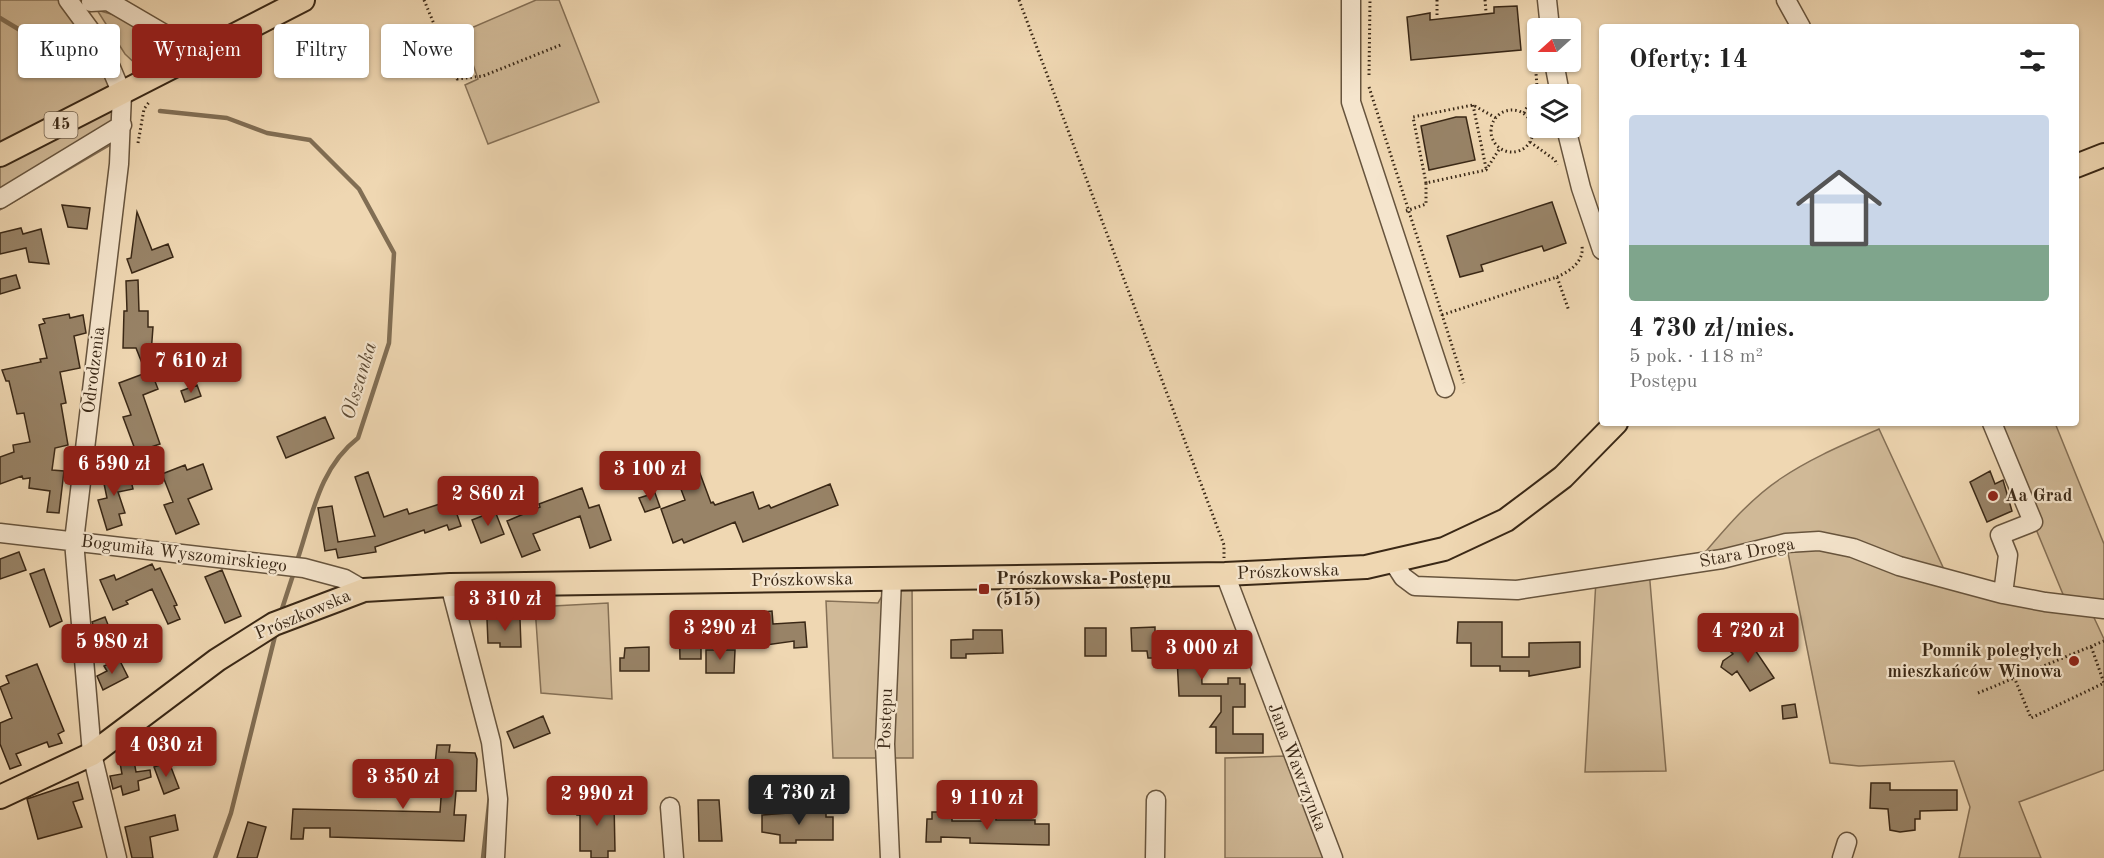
<!DOCTYPE html>
<html lang="pl">
<meta charset="utf-8">
<style>
:root{--surface:#fff;--page:#f2f2f2;--text:#222;--muted:#767676;--line:#e0e0e0;--accent:#8f2418}
body{margin:0;font-family:"Old Standard TT",serif;background:var(--page);color:var(--text);height:100vh;display:flex;flex-direction:column;font-size:22px;white-space:nowrap}
*{box-sizing:border-box;margin:0}
p{font-size:20px;color:var(--muted)}
.icon{flex:none;width:33px;height:33px;fill:none;stroke:currentColor;stroke-width:2;stroke-linecap:round;stroke-linejoin:round}
.map{position:relative;flex:1;overflow:hidden}
.panel{position:absolute;left:1599px;top:24px;width:480px;height:402px;display:flex;flex-direction:column;background:var(--surface);border-radius:6px;box-shadow:0 2px 4px #0004}
.panel>*{flex:none}
.guide{position:absolute;left:18px;top:24px;width:570px;height:54px;display:flex;gap:12px}
.needle{width:39px;rotate:249deg}
.fabs{position:absolute;left:1527px;top:18px;display:grid;gap:12px}
.fabs a{display:grid;place-items:center;width:54px;height:54px;border-radius:6px;background:var(--surface);box-shadow:0 2px 4px #0004;font-size:30px}
.price{position:absolute;translate:-50% -51px;padding:0 14px;border-radius:6px;background:var(--accent);color:#fff;font-size:20px;line-height:39px;filter:drop-shadow(0 2px 3px #0008)}
.price::after{content:'';position:absolute;left:50%;top:36px;width:18px;height:14px;margin-left:-9px;background:inherit;clip-path:polygon(0 0,100% 0,50% 100%)}
.price.current{background:#222;color:#fff}
ul{padding:0;list-style:none}
li{display:grid;align-content:center;gap:12px;height:318px;padding:0 30px}
li+li{border-top:2px solid var(--line)}
li span{display:grid;place-items:center;height:186px;border-radius:6px;color:#555}
li>.icon{margin-inline-start:auto}
span .icon{width:108px;height:108px;fill:#fffc;stroke-width:1}
li b{font-size:26px}
h2{display:flex;justify-content:space-between;align-items:center;height:72px;padding:0 30px;font-size:26px}
.chip{padding:0 21px;border-radius:6px;background:var(--surface);box-shadow:0 2px 4px #0004;font-size:21px;line-height:54px}
.chip.current{background:var(--accent);color:#fff}
.map>svg:first-child{display:block}
.green{fill:#d0b997;stroke:#857056;stroke-width:1.5}
.lines{fill:none;stroke-linecap:round;stroke-linejoin:round}
.stream{stroke:#816e54;stroke-width:4.5}
.building{fill:#988367;stroke:#3a2816;stroke-width:1.5}
.minor-casing{stroke:#67543d;stroke-width:21}
.major-casing{stroke:#3a2816;stroke-width:26}
.path{stroke:#3a2816;stroke-width:3;stroke-dasharray:1.5 3;stroke-linecap:butt}
.minor{stroke:#f5e5cd;stroke-width:18}
.major{stroke:#efd7b2;stroke-width:22}
.poi-dot{fill:#8f2418;stroke:#f5e5cd;stroke-width:2}
.labels{text-anchor:middle;dominant-baseline:central;stroke-width:4.5;stroke-linejoin:round;paint-order:stroke}
.shield{fill:#f5e5cd;stroke:#72614d;stroke-width:1.5}
.shield-label{font-size:16px;font-weight:bold;fill:#3a2816}
.street-label{font-size:18px;fill:#3a2816;stroke:#f5e5cd}
.poi-label{font-size:18px;font-weight:bold;fill:#3a2816;stroke:#f5e5cd;text-anchor:start}
.water-label{font-size:20px;font-style:italic;fill:#5e4b35;stroke:#f5e5cd}
</style>
<div class="map">
<svg width="2104" height="858" viewBox="0 0 2104 858">
<rect width="100%" height="100%" fill="#efd7b2"/>
<filter id="stains"><feTurbulence type="fractalNoise" baseFrequency=".00333" numOctaves="4"/><feColorMatrix values="0 0 0 0 .2 0 0 0 0 .09 0 0 0 0 .02 0 0 0 .5 -.17"/></filter>
<radialGradient id="worn" r=".72"><stop offset=".6" stop-color="#630" stop-opacity="0"/><stop offset="1" stop-color="#630" stop-opacity=".3"/></radialGradient>
<path class="green" d="M0 0H68L93 33 122 125 109 146 0 210Z
M536 0H559L599 102 488 144 465 85 478 79 462 32Z
M97 10C122 17 168 28 160 63L141 69 125 54Z
M1992 423H2055L2104 544V609L2089 607 2104 639V770L2019 802 2041 858H1959L1970 807 1954 761 1859 766 1830 763 1786 543 1695 564C1721 534 1747 501 1780 479 1811 458 1845 444 1879 429L1949 580 2067 604Z
M1649 570 1666 771 1585 772 1596 580Z
M892 579H912L913 758H833L826 601 878 603Z
M608 603 612 699 541 693 535 607Z
M1285 756 1333 858H1225V758Z"/>
<g class="lines">
<path class="stream" d="M0 18 88 71
M160 111 227 118 267 133 310 140 359 189 394 253 389 343 358 438C318 469 312 518 296 564
M280 615 294 572
M215 858 231 813 276 632
M483 858 490 795"/>
</g>
<path class="building" d="M1517 6 1521 50 1411 60 1407 17 1430 13V20L1494 13V7Z
M1456 117H1466L1475 160 1429 170 1421 126Z
M1552 202 1566 243 1544 251 1542 246 1481 265 1483 271 1460 277 1447 236Z
M62 205 90 208 87 229 68 227Z
M137 212 152 250 168 244 173 257 132 273 127 259 131 258Z
M21 228 23 234 41 229 49 264 29 262 26 248 0 254V233Z
M16 275 20 288 0 294V279Z
M138 280 139 311H148V327H153L151 354 155 364 144 368 136 348H123L124 311H127L126 281Z
M69 314 70 318 83 315 86 333 74 336 80 368 60 372 66 403 61 404 68 445 55 448 52 470 64 471 59 513 47 512 50 491 29 488 30 478 23 479 22 476 0 484V457L14 452 13 445 30 442 24 413 17 414 9 381H6L2 370 41 362 40 359 47 358 39 325 45 323 43 319Z
M151 371 158 389 143 395 160 444 136 452 123 417 131 415 119 383Z
M197 385 201 396 185 402 181 391Z
M325 417 334 438 286 458 277 437Z
M695 460 711 503 713 502 715 505 753 492 759 509 769 505 771 508 830 484 838 505 743 542 735 522 684 543 682 539 673 543 661 509 685 500 676 476 686 472 683 465Z
M203 464 212 489 188 499 199 524 176 534 164 505 173 502 162 474 185 465 187 470Z
M128 468 133 489 118 492 125 513 119 514 122 525 107 530 98 500 107 498 102 474Z
M1990 471 1995 484 2003 480 2012 511 1987 522 1970 482Z
M368 472 384 517 407 509 409 514 452 500 461 526 449 530 447 525 425 533 424 530 375 547 376 552 338 558 336 549 325 551 318 508 332 506 338 542 375 536 355 477Z
M582 488 589 508 599 505 611 540 590 548 580 516 533 534 540 550 522 557 507 521 540 507 539 504Z
M655 493 660 507 645 512 639 498Z
M495 511 504 534 481 543 472 520Z
M19 552 26 570 0 579V559Z
M152 564 155 570 160 568 177 605 174 606 180 619 168 624 152 589 126 601 128 604 113 610 100 580 114 575 116 580Z
M44 569 62 621 50 627 30 574Z
M222 570 241 616 225 623 205 577Z
M772 611 773 624 805 622 807 647 794 648V641L759 646 754 613Z
M679 612H697L698 643H701V659H680Z
M105 617 112 635 99 640 92 622Z
M487 619H520L521 647H500V643H488Z
M1458 622H1502V657H1529V643L1580 642V667L1529 676V671H1500V666H1471V643H1457Z
M1155 627V635L1214 633V639H1229V657H1201L1202 684H1228V678H1240V684H1245V707H1233V734H1263V753H1216V727H1210L1221 712V696H1179L1177 658H1148L1147 651H1132L1131 628Z
M1085 628H1106V656H1085Z
M973 630H1002L1003 653 966 654V658H951V640L973 639Z
M1756 634 1763 645 1755 650 1774 678 1750 691 1737 671 1732 675 1721 667 1723 661 1733 654 1730 651Z
M649 647V671H620V658H624L625 648Z
M706 650H735L734 673H706Z
M119 659 128 677 103 690 97 676 107 671 104 666Z
M37 664 64 731 58 734 62 743 49 747 47 742 16 754 21 765 10 769 0 744V723L12 718 0 687 9 683 6 676Z
M1795 704 1797 717 1783 719 1782 706Z
M543 716 550 733 514 748 507 732Z
M437 745H450L449 752 475 753 477 759 476 791H456L454 815H466L464 841 330 837V828H304L303 839H291L293 809 440 812 442 784H433Z
M134 761 136 772 150 770 151 777 138 781 139 790 123 795 121 786 113 789 110 776 122 774 120 763Z
M169 762 179 788 164 794 154 767Z
M78 782 83 799 73 802 82 827 38 839 27 799Z
M1871 783H1890V790H1957V810L1920 811V819H1915V830L1900 832 1890 830 1888 809 1870 808Z
M577 798H600V801L614 802 615 851H608V858H591V851H580V815H577Z
M698 800H719L722 841H699Z
M815 811H826V817H833V840H796V843H780V835L762 832V815Z
M932 812H952V821H984V817H996V820H1035V824H1049V845L970 843V838L941 837V842H926L927 819H932Z
M175 815 178 830 150 837 153 858H132L125 827Z
M248 822 266 827 257 858H237Z"/>
<g class="lines">
<defs>
<path id="minor" d="M68 0 93 34 106 56 122 94 119 164 74 541 92 754 117 858
M1351 0V102L1445 388
M1547 0 1550 28
M1786 0 1801 27
M91 2 108 1 168 36 188 60
M1554 62 1560 94
M1566 128 1581 188 1602 250
M0 199 122 125
M1992 423 2033 522 2000 535 2008 555 2003 594
M0 533 304 568 345 579 364 590
M1394 563 1403 577 1415 586 1517 590 1722 559 1786 543 1819 541 1853 548 1899 566 2003 594 2045 602 2104 609
M1225 574 1333 858
M450 585 491 742 498 799 495 858
M670 807 674 858
M890 858 885 744 892 579
M1155 858 1156 800
M1842 858 1847 842"/>
<path id="major" d="M0 155 303 0
M2076 166 2104 155
M0 797 92 754 217 660 274 624 364 590 450 585 1225 574 1366 567 1444 549 1506 520 1563 477 1616 423"/>
</defs>
<use href="#minor" class="minor-casing"/>
<use href="#major" class="major-casing"/>
<path class="path" d="M424 0 457 79 483 76 563 44
M1019 0 1224 545V558
M1437 0V16
M1485 0 1486 12
M1369 75 1370 0
M1369 87 1464 383
M1473 105 1486 168
M1491 131a21 21 0 1 1 42 0a21 21 0 1 1-42 0Z
M1524 113 1537 87 1533 31
M1530 142 1555 160 1557 165
M138 143 144 109 150 101
M1426 183 1413 117 1473 105 1496 118
M1406 211 1426 204V183L1486 170 1500 148
M1557 277C1570 271 1584 262 1582 246
M1442 315 1557 277 1569 311
M2014 677 2031 718 2104 683 2091 646
M1978 693 2104 641"/>
<use href="#minor" class="minor"/>
<use href="#major" class="major"/>
</g>
<g class="poi-dot">
<circle cx="1993" cy="496" r="6"/>
<rect x="978" y="583" width="12" height="12" rx="3"/>
<circle cx="2074" cy="661" r="6"/>
</g>
<g class="labels">
<rect class="shield" x="44.5" y="112" width="33" height="26" rx="4.5"/>
<g class="shield-label">
<text x="61" y="125">45</text>
</g>
<g class="street-label">
<text transform="translate(94 370) rotate(-83)">Odrodzenia</text>
<text transform="translate(1747 553) rotate(-11)">Stara Droga</text>
<text transform="translate(184 554) rotate(7)">Bogumiła Wyszomirskiego</text>
<text transform="translate(1288 572) rotate(-2)">Prószkowska</text>
<text transform="translate(802 580) rotate(-1)">Prószkowska</text>
<text transform="translate(303 615) rotate(-23)">Prószkowska</text>
<text transform="translate(886 719) rotate(-88)">Postępu</text>
<text transform="translate(1297 767) rotate(69)">Jana Wawrzynka</text>
</g>
<g class="poi-label">
<text x="2005" y="496">Aa Grad</text>
<text x="996" y="579">Prószkowska-Postępu<tspan x="996" dy="21">(515)</tspan></text>
<text x="2062" y="651" text-anchor="end">Pomnik poległych<tspan x="2062" dy="21">mieszkańców Winowa</tspan></text>
</g>
<g class="water-label">
<text transform="translate(360 381) rotate(-73)">Olszanka</text>
</g>
</g>
<rect width="100%" height="100%" filter="url(#stains)"/>
<rect width="100%" height="100%" fill="url(#worn)"/>
</svg>
<div class="fabs">
<a><svg class="needle" viewBox="-14 -14 28 28"><path d="M0-13l5 13h-10z" fill="#e53935"/><path d="M0 13l5-13h-10z" fill="#767676"/></svg></a>
<a><svg class="icon" aria-label="layers" viewBox="0 0 24 24"><path d="M12 4l9 5-9 5-9-5zM3 14l9 5 9-5"/></svg></a>
</div>
<b class="price" style="left:191px;top:394px">7 610 zł</b>
<b class="price" style="left:114px;top:497px">6 590 zł</b>
<b class="price" style="left:650px;top:502px">3 100 zł</b>
<b class="price" style="left:488px;top:527px">2 860 zł</b>
<b class="price" style="left:505px;top:632px">3 310 zł</b>
<b class="price" style="left:720px;top:661px">3 290 zł</b>
<b class="price" style="left:1748px;top:664px">4 720 zł</b>
<b class="price" style="left:112px;top:675px">5 980 zł</b>
<b class="price" style="left:1202px;top:681px">3 000 zł</b>
<b class="price" style="left:166px;top:778px">4 030 zł</b>
<b class="price" style="left:403px;top:810px">3 350 zł</b>
<b class="price current" style="left:799px;top:826px">4 730 zł</b>
<b class="price" style="left:597px;top:827px">2 990 zł</b>
<b class="price" style="left:987px;top:831px">9 110 zł</b>
<div class="guide">
<a class="chip">Kupno</a>
<a class="chip current">Wynajem</a>
<a class="chip">Filtry</a>
<a class="chip">Nowe</a>
</div>
<section class="panel">
<h2>Oferty: 14<svg class="icon" aria-label="filters" viewBox="0 0 24 24"><path d="M4 7h16M4 17h16"/><circle cx="9" cy="7" r="2"/><circle cx="15" cy="17" r="2"/></svg></h2>
<ul>
<li><span style="background:linear-gradient(#c9d6e8 70%,#7fa58c 0)"><svg class="icon" aria-label="home" viewBox="0 0 24 24"><path d="M3 11l9-7 9 7M6 9v11h12V9"/></svg></span><div><b>4 730 zł/mies.</b><p>5 pok. · 118 m²</p><p>Postępu</p></div></li>
</ul>
</section>
</div>
